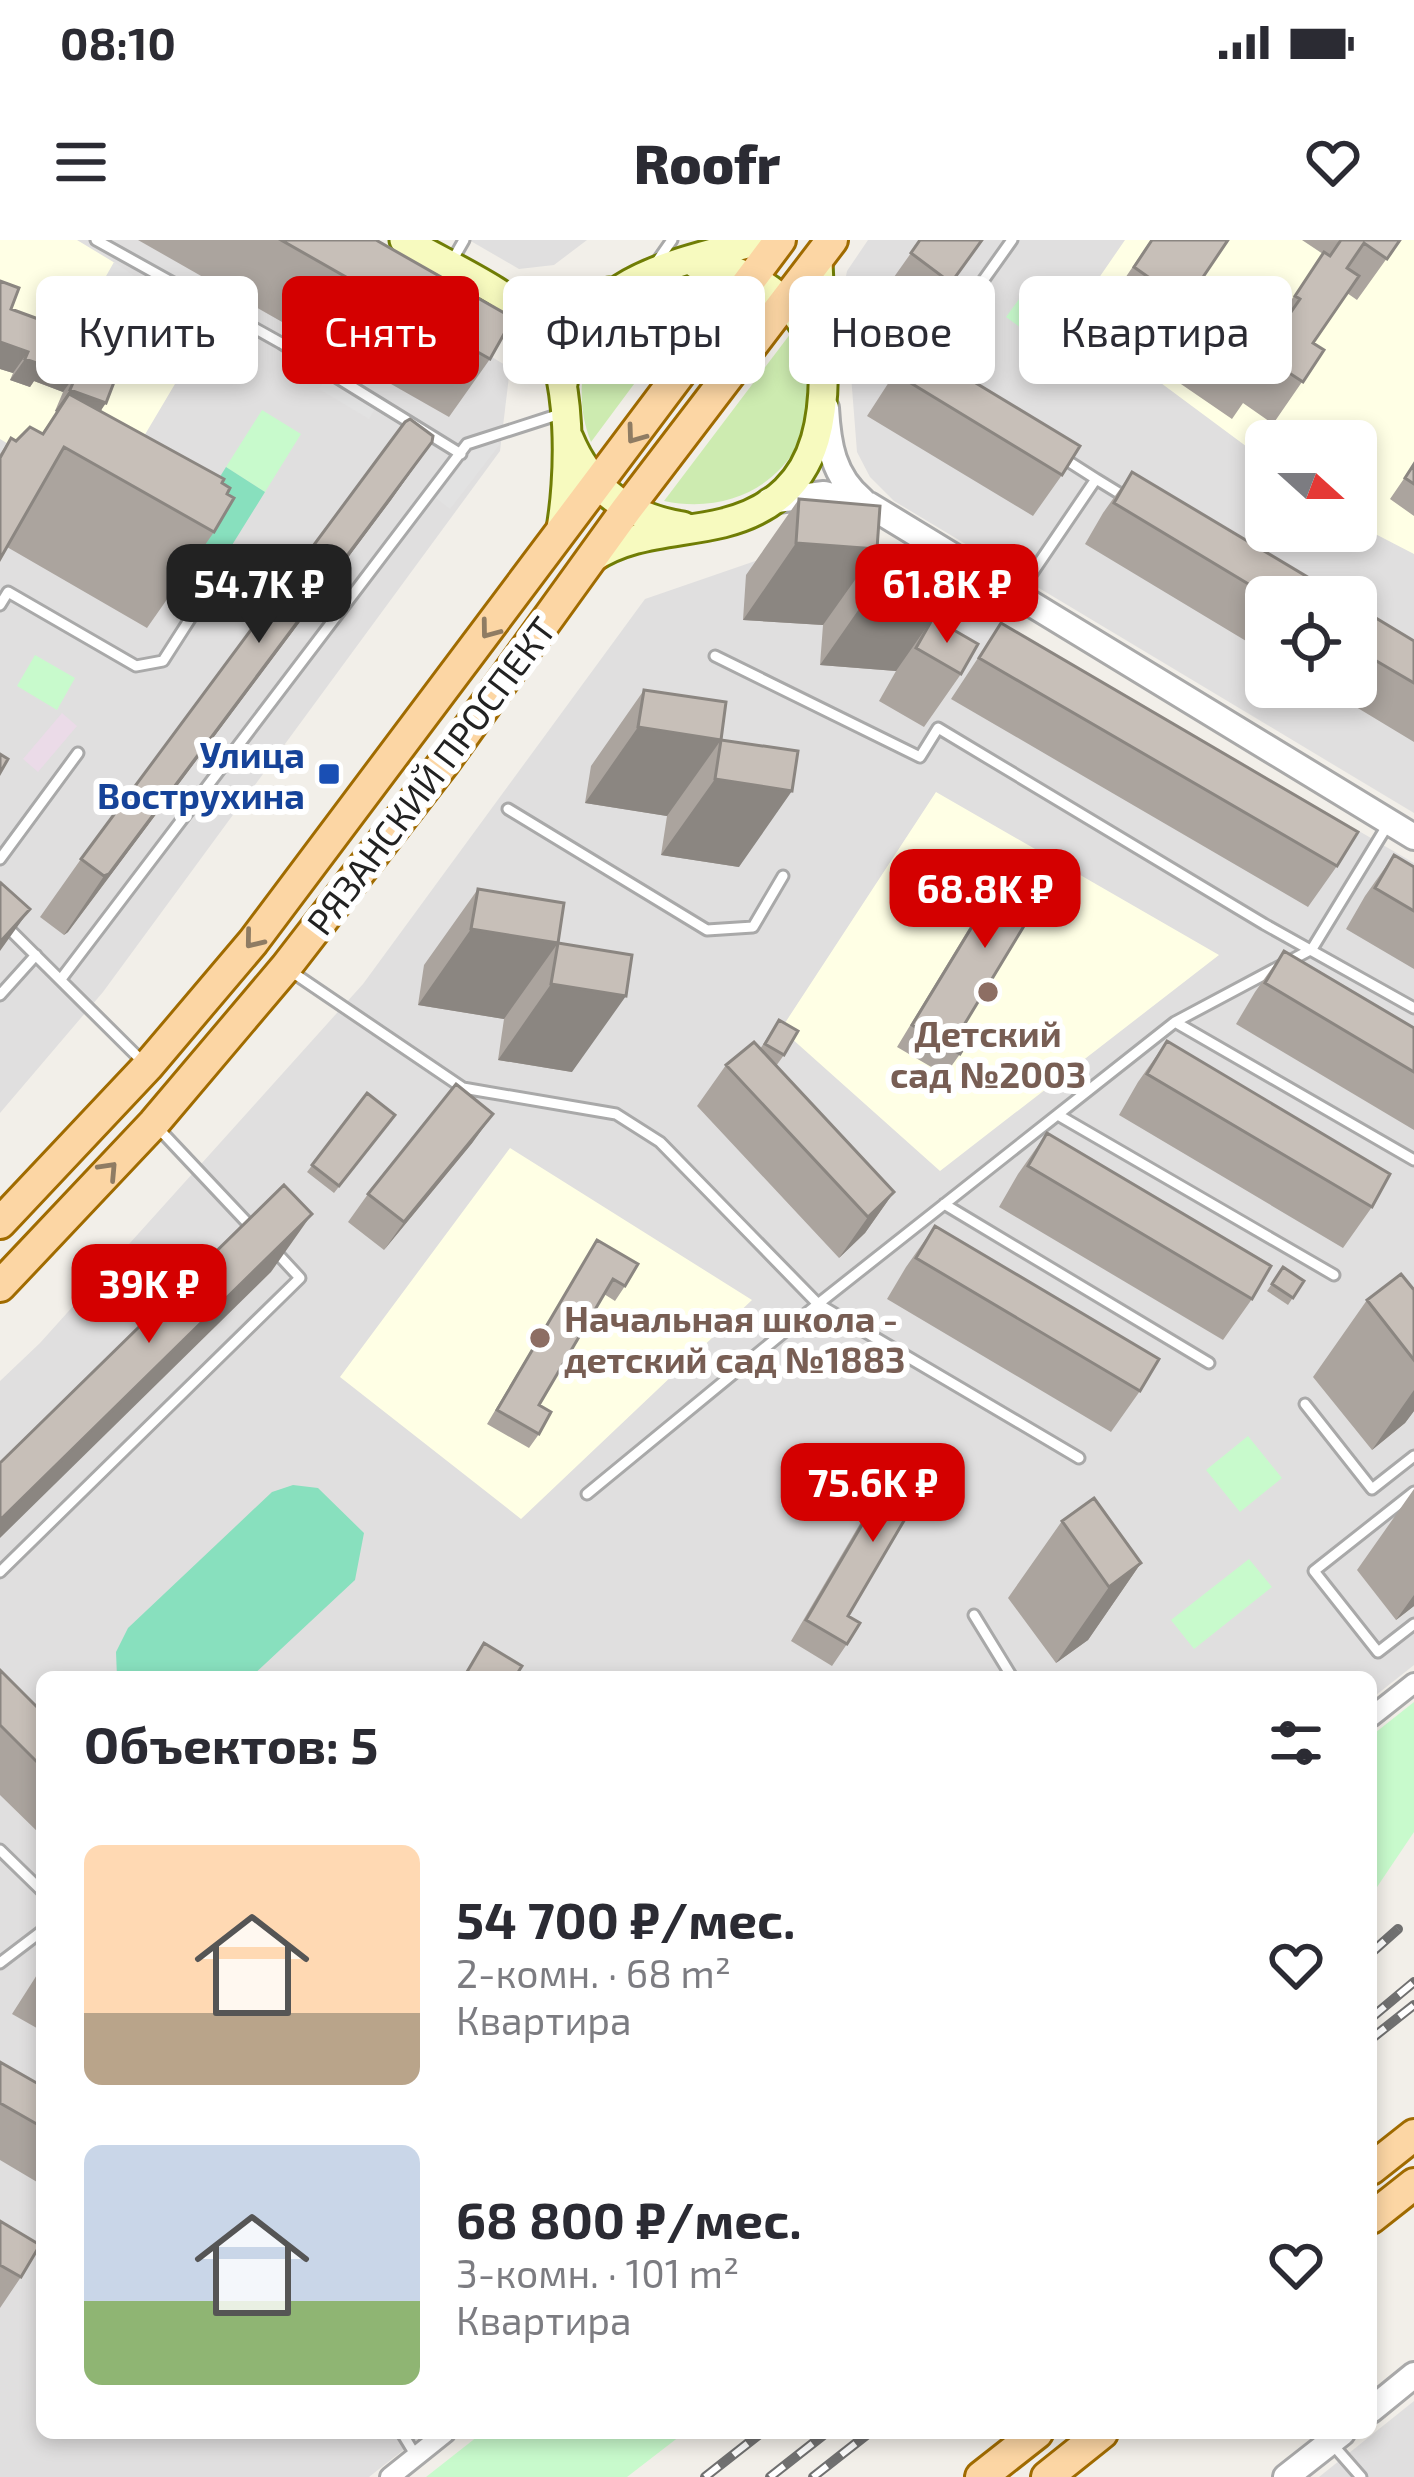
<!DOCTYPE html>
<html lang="ru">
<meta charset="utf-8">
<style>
:root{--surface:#fff;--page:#f7f7f7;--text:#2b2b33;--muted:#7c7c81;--accent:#d40000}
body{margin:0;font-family:"Exo 2",sans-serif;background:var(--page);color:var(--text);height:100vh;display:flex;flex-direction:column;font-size:45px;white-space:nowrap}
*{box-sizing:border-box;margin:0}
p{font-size:39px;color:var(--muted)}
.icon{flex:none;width:66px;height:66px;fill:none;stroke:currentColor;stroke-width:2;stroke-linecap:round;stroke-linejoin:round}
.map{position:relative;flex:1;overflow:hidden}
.details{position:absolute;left:36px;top:1431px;width:1341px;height:768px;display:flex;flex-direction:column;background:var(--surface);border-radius:18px;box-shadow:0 6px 18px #0003}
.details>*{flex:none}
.top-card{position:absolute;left:36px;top:36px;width:1344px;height:108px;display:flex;gap:24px}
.needle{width:78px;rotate:111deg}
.fabs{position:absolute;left:1245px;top:180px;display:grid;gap:24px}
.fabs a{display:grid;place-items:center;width:132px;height:132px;border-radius:18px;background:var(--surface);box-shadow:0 6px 18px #0003;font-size:60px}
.price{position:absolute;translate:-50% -102px;padding:0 27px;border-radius:24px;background:var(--accent);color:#fff;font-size:39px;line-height:78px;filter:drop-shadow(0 3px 6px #0008)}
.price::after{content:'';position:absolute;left:50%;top:72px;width:36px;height:27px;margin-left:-18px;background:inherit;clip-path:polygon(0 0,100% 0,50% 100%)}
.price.selected{background:#222;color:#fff}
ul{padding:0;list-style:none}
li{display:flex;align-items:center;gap:36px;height:300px;padding:0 48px}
li span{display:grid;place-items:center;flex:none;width:336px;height:240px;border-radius:18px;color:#555}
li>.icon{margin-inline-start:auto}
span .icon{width:144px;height:144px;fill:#fffc;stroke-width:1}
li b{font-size:51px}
h2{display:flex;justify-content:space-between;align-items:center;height:144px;padding:0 48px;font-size:51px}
.chip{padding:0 42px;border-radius:18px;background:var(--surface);box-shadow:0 6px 18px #0003;font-size:42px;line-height:108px}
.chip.selected{background:var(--accent);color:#fff}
.status{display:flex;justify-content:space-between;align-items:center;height:84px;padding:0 60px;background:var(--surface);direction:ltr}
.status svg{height:33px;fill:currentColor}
header{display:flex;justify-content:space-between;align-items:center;height:156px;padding:0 48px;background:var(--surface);font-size:54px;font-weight:800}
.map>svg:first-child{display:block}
.residential{fill:#e0dfdf;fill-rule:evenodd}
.industrial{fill:#ebdbe8}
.education{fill:#ffffe5}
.grass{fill:#cdebb0}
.park{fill:#c8facc}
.pitch{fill:#88e0be}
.parking{fill:#e2e2e2}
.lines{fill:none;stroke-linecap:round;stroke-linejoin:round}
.service-casing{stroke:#a9a9a9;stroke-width:15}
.minor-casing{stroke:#a9a9a9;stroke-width:24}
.tertiary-casing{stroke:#a9a9a9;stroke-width:30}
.secondary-casing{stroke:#707d05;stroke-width:33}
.primary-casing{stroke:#a06b00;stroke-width:36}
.service{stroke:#fff;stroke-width:9}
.minor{stroke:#fff;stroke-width:18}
.tertiary{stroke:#fff;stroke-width:24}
.secondary{stroke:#f7fabf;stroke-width:27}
.primary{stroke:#fcd6a4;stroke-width:30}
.rail-casing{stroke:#707070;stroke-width:10}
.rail{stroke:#fff;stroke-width:6;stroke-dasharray:18;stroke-linecap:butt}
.wall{fill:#aba49e}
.shaded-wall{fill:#8b8681}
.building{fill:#c7bfb8;stroke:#8b8681;stroke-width:3}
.oneway{stroke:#8f7c63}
.transit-dot{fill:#1a4fb4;stroke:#fff;stroke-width:4.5}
.education-dot{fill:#8d6e63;stroke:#fff;stroke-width:4.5}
.labels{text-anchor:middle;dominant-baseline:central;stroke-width:12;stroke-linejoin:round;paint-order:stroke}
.transit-label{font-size:36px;font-weight:bold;fill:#164399;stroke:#fff;text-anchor:end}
.street-label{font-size:36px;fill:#222;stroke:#fff}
.education-label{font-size:36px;font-weight:bold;fill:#785e54;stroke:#fff}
</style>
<div class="status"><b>08:10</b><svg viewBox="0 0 49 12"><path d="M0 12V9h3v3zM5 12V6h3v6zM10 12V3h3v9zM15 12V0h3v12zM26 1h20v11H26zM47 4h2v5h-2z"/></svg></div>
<header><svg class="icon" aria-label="menu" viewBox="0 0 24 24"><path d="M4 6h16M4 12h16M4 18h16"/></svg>Roofr<svg class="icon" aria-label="heart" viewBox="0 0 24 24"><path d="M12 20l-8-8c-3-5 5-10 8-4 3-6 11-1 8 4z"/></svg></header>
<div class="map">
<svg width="1414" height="2237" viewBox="0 0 1414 2237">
<rect width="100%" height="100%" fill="#f2efe9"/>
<path class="residential" d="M0 0H299L510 128 500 211 103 752 0 873Z
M469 0H587L554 25 519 29Z
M868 0H1414V573L894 261 870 237 857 212 844 46 847 31ZM1266 201H1356V291H1266ZM1266 357H1356V447H1266Z
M842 291 1414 623V1425L1371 1459V1437H42V2193H425L369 2237H0V1141L40 1103 363 744 645 359Z
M1414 2161V2237H1319Z"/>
<path class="industrial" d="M62 473 77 486 38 532 23 519Z"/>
<path class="education" d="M0 0H77L115 23 89 69 188 122 105 262 0 199Z
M1125 0H1414V314L1356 284V201H1266V221L1072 77Z
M936 552 1219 715 940 931 781 789Z
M510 908 752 1060 521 1279 340 1137Z"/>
<path class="grass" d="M693 38 712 39 591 202C560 124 610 45 693 38Z
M794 89C845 186 771 283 664 261Z"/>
<path class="park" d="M1027 48 1079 85 1058 115 1006 77Z
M262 170 301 194 265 252 226 227Z
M35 415 75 438 57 470 17 446Z
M1248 1196 1282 1238 1240 1272 1206 1230Z
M1249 1319 1272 1347 1194 1409 1171 1380Z
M1414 1462V1592L1371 1656V1496Z
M482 2193H684L627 2237H426Z"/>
<path class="pitch" d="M226 227 265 252 219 326 180 301Z
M293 1245 318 1248 364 1293 355 1340 251 1437H117L116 1412 128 1388 272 1252Z"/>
<path class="parking" d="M114 22 147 45 124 88 88 68Z
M329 133 378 163 369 179 319 149Z
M486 193 500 204 450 269 436 258Z"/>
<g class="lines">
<defs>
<path id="service" d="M96 0 281 103 461 214
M658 20 672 0
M452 21 464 0
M926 121 1012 0
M1060 216 1096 239
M1018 354 1096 239 1127 258
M0 365 8 352 136 426 163 421 204 357 197 334 181 323
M715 416 920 517 938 488 1264 684 1414 768
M508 569 707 690 753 687 783 636
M0 619 78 513
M0 680 145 824
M292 732 463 848 616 874 660 902 818 1064 1079 1218
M61 739 467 204 560 174
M0 755 36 715
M1175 782 1414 920
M1058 875 1334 1035
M159 889 255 991
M944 964 1209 1123
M1305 1164 1372 1249 1414 1216
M1414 1252 1314 1331 1378 1412 1414 1384
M587 1254 818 1064 1175 782 1312 709 1387 586
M0 1332 300 1038 275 1011
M974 1375 1012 1437
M0 1610 42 1651
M0 1723 42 1691
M402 2193 416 2216
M1333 2205 1361 2237"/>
<path id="minor" d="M1371 1477 1414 1443
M390 2237 445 2193"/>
<path id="tertiary" d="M826 168C828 204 833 236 862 260
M769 261 824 254 869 265 1414 597
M1371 2170 1414 2135
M1286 2237 1342 2193"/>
<path id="secondary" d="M404 0C444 24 508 51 538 85 575 127 570 242 560 294
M696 24C752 27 797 60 817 112
M518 67 576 63 609 52
M563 144C574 37 677 24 761 0
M569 198C590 249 629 278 683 286
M591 319C631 292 677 294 723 283 854 250 820 119 818 19"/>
<path id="primary" d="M0 983 147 827 253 702 780 0
M0 1046 154 883 286 727 443 524 626 270 832 0
M1371 1929 1414 1895
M1371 1978 1414 1944
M981 2237 1037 2193
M1047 2237 1102 2193"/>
</defs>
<use href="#service" class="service-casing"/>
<use href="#minor" class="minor-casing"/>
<use href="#tertiary" class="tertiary-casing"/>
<use href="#secondary" class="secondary-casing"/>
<use href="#primary" class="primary-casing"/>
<use href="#service" class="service"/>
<use href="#minor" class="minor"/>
<use href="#tertiary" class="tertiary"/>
<use href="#secondary" class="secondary"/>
<use href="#primary" class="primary"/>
<defs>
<path id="rail" d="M1371 1713 1398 1689
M1371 1778 1414 1742
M1371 1799 1414 1765
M705 2237 761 2193
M770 2237 826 2193
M813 2237 869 2193"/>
</defs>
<use href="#rail" class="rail-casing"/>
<use href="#rail" class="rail"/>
</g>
<path class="wall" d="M138 0H376L490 119 449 177Z
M983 0 922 84 882 54 911 13Z
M1151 0 1197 46 1268 94 1323 14 1302 0H1400L1357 60 1347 53 1313 103 1324 110 1273 184 1243 163 1232 179 1124 105 1134 90 1104 69Z
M152 38 148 91 143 98 133 93 101 171 222 243 214 292 147 388 7 307 0 319V214L11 198 16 201 42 193 57 172 55 171 63 152 34 141 30 147 10 140 13 133 0 129V41L11 69 40 79 44 73 61 87 84 96 98 77 125 87Z
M913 105 1062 235 1033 276 867 176Z
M432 202 391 260 68 692 64 695 40 677 81 619Z
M1414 224V276L1390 259Z
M1132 232 1341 357H1266V413L1085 304 1103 273Z
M799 259 877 309 933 378 961 434 924 487 879 461 896 431 820 425 823 385 743 380 746 335Z
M1356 366 1414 401V502L1323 447H1356Z
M1001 383 1337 626 1308 667 951 459Z
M644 450 721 500 739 627 661 615 667 576 585 563 591 526Z
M1017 613 1058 662 1043 683 1031 675 961 790 960 814 945 835 897 807 1002 634Z
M1394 615 1414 627V729L1346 689 1365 656Z
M478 649 558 703 572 832 498 820 504 779 418 765 424 725Z
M1284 711 1414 788V890L1236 784 1255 752Z
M779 780 784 815 776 826 894 952 865 993 839 1018 697 866 726 825 760 809Z
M1167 801 1372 967 1343 1008 1119 875 1138 842Z
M367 853 395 875 334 953 307 932Z
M1047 893 1252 1059 1223 1100 999 967 1018 934Z
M473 902 384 1010 348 982 368 954Z
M935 986 1140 1151 1111 1192 887 1059 906 1027Z
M597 1000 625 1046 615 1061 604 1054 539 1165V1194L529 1208 487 1184Z
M1283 1027 1304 1041 1288 1065 1267 1051Z
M1414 1050V1171L1405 1183 1372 1210 1313 1137 1367 1060Z
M906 1210 934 1257 919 1278 909 1272 848 1376 847 1404 832 1426 791 1401 891 1231Z
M1414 1249V1366L1396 1380 1357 1330Z
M1062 1281 1141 1323 1088 1400 1056 1423 1008 1358Z
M0 1430 42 1472V1596L0 1555Z
M42 1727V1791L12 1774Z
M0 1822 42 1846V1945L0 1920Z
M0 1981 21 2037 0 2068Z"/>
<path class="shaded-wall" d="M0 102 28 112 13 133 0 129Z
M25 119H47L78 131 63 152 34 141 30 147 10 140Z
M70 150 106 163 91 185 55 171Z
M432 202 391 260 68 692 64 695 104 636Z
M796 303 877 309 823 385 743 380Z
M873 349 949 355 896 431 820 425Z
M638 487 721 500 667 576 585 563Z
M715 539 792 551 739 627 661 615Z
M30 669 0 711V702Z
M471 689 558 703 504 779 418 765Z
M551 744 626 756 572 832 498 820Z
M493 874 473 902 384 1010 404 982Z
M894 952 865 993 839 1018 868 977Z
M312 974 271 1032 0 1298V1280Z
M1414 1150V1171L1405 1183 1372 1210Z
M1141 1323 1088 1400 1056 1423 1109 1347Z
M1414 1355V1366L1396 1380Z"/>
<path class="building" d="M281 0H376L513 78 490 119Z
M920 0H982L951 43 911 13Z
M1152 0H1228L1197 46 1273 98 1300 59 1295 56 1324 12 1330 16 1341 0H1400L1387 19 1364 3 1347 28 1359 36 1313 103 1324 110 1303 142 1271 121 1261 137 1153 63 1164 48 1134 27Z
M152 38 171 49 148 91 129 81Z
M0 41 19 48 11 69 41 80 44 73 64 80 61 87 90 98 98 77 134 90 106 163 70 150 78 131 47 119 45 126 25 119 28 112 0 102Z
M913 105 1080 206 1062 235 896 134Z
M69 154 224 239 222 243 230 248 227 254 234 258 214 292 64 207 0 319V218L11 198 16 201 30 187 43 194Z
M410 179 433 196 432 202 109 634 104 636 81 619 405 182Z
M1414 224V244L1405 238Z
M1132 232 1341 357H1270L1114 263Z
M799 259 880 266 877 309 796 303Z
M877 309 952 315 949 355 873 349Z
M1356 366 1414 401V443L1356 409Z
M933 378 978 404 961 434 916 408Z
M1001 383 1358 592 1337 626 979 418Z
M644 450 726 462 721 500 638 487Z
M721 500 798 511 792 551 715 539Z
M0 514 8 519 0 533Z
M1017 613 1069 644 1058 662 1044 653 961 790 971 796 960 814 912 785Z
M1394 615 1414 627V671L1375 648Z
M1 643 30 669 0 702V645Z
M478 649 564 663 558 703 471 689Z
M558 703 632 715 626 756 551 744Z
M1284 711 1414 788V832L1265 743Z
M779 780 798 791 784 815 765 804Z
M1167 801 1390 934 1372 967 1147 834Z
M754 802 894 952 868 977 726 825Z
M456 844 493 874 404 982 368 954Z
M367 853 395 875 339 946 312 925Z
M1047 893 1271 1026 1252 1059 1028 926Z
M284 945 312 974 0 1280V1223Z
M935 986 1159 1119 1140 1151 916 1018Z
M597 1000 638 1024 625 1046 613 1039 539 1165 551 1172 539 1194 497 1170Z
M1283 1027 1304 1041 1293 1058 1272 1044Z
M1401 1034 1414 1050V1120L1367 1060Z
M906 1210 947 1234 934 1257 922 1250 848 1376 860 1383 847 1404 806 1380Z
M1094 1258 1141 1323 1109 1347 1062 1281Z
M484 1403 522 1426 515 1437H464Z
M0 1430 42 1472V1527L0 1485Z
M0 1822 42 1846V1887L0 1863Z
M0 1981 40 2005 21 2037 0 2025Z"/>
<defs><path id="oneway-chevron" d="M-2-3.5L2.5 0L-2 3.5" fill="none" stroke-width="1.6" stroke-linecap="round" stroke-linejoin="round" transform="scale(3)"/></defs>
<g class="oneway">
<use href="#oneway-chevron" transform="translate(635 195) rotate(126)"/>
<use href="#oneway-chevron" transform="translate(489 390) rotate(127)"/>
<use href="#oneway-chevron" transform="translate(253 700) rotate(129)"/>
<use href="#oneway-chevron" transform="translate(109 930) rotate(-47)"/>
</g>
<rect class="transit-dot" x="317" y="522" width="24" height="24" rx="6"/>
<g class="education-dot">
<circle cx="988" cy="752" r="12"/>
<circle cx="540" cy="1098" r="12"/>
</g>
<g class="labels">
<g class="transit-label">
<text x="305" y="513">Улица<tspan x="305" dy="41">Вострухина</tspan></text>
</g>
<g class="street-label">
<text transform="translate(430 535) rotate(-53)">РЯЗАНСКИЙ ПРОСПЕКТ</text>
</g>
<g class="education-label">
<text x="988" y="792">Детский<tspan x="988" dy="41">сад №2003</tspan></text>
<text x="564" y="1077" text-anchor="start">Начальная школа -<tspan x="564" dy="41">детский сад №1883</tspan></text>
</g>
</g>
</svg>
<div class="fabs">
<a><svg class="needle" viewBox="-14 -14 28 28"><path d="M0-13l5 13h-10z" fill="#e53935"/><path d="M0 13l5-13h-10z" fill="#7c7c81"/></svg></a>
<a><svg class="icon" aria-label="locate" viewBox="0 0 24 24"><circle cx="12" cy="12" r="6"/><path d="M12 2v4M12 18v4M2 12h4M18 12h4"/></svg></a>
</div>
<b class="price selected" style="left:259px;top:406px">54.7K ₽</b>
<b class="price" style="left:947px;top:406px">61.8K ₽</b>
<b class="price" style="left:985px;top:711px">68.8K ₽</b>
<b class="price" style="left:149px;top:1106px">39K ₽</b>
<b class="price" style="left:873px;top:1305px">75.6K ₽</b>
<div class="top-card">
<a class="chip">Купить</a>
<a class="chip selected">Снять</a>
<a class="chip">Фильтры</a>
<a class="chip">Новое</a>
<a class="chip">Квартира</a>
</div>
<section class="details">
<h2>Объектов: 5<svg class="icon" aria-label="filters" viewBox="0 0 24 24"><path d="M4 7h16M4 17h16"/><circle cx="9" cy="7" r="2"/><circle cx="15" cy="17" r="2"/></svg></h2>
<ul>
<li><span style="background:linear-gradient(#ffd9b3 70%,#b9a48a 0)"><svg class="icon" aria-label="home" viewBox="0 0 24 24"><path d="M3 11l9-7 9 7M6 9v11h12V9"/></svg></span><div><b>54 700 ₽/мес.</b><p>2-комн. · 68 m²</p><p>Квартира</p></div><svg class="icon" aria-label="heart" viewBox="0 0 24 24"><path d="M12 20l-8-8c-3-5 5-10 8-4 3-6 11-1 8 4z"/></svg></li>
<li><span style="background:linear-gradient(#c9d6e8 65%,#8fb573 0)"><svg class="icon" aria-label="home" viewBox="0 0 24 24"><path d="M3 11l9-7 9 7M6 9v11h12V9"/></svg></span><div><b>68 800 ₽/мес.</b><p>3-комн. · 101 m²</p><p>Квартира</p></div><svg class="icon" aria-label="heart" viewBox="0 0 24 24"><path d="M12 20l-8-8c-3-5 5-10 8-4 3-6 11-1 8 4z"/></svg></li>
</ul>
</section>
</div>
